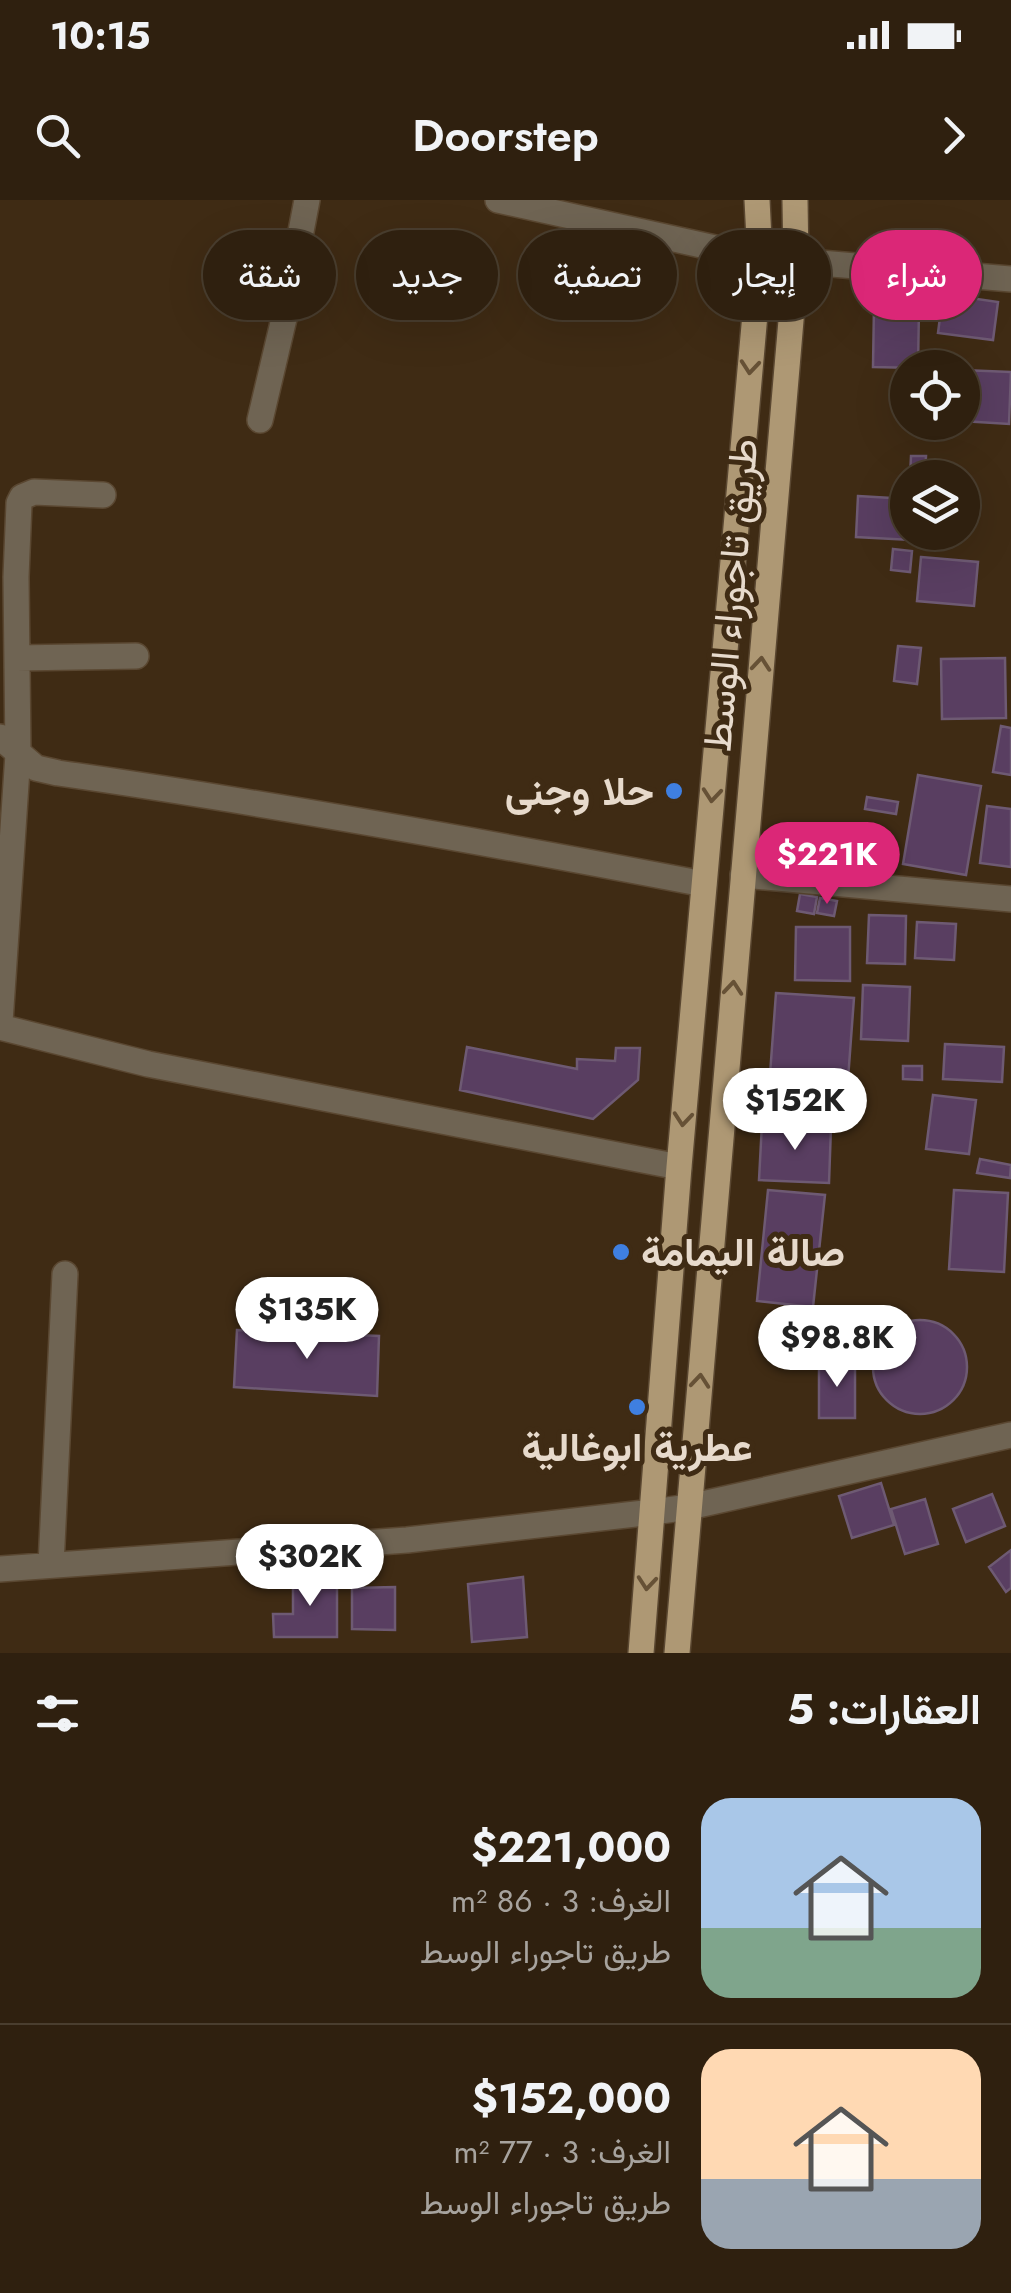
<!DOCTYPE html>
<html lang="ar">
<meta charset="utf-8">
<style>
:root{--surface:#2f200f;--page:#372818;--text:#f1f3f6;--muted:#a7a39e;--line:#4a3e2f;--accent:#db2777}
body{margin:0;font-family:Jost,Vazirmatn,sans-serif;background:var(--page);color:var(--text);direction:rtl;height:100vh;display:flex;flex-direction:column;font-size:38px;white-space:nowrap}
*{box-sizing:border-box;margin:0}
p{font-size:32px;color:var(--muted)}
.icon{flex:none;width:55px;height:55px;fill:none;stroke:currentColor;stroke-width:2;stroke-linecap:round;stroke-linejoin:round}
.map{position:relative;height:1453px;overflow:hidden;direction:ltr}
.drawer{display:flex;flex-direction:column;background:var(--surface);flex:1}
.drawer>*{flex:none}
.banner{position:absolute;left:30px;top:30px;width:952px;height:90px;direction:rtl;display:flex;gap:20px}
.tools{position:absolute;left:890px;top:150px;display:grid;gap:20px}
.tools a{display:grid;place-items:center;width:90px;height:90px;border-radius:50%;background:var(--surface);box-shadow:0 10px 40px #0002,0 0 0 2px var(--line);font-size:50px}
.price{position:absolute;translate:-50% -85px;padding:0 22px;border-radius:35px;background:#fff;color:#222;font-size:32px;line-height:65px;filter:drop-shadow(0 2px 5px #0008)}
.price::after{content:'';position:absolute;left:50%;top:60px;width:30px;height:22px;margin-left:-15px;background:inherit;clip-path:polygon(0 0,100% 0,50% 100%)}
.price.selected{background:var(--accent);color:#fff}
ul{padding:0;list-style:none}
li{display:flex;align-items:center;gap:30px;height:250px;padding:0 30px}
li+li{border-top:2px solid var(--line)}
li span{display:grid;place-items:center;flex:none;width:280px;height:200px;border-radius:30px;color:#555}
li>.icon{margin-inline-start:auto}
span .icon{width:120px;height:120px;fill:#fffc;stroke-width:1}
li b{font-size:42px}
h2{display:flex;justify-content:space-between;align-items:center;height:120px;padding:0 30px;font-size:42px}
.pill{padding:0 35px;border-radius:45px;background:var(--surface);box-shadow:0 10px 40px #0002,0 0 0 2px var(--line);font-size:35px;line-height:90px}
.pill.selected{background:var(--accent);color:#fff}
.status{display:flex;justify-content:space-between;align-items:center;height:70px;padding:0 50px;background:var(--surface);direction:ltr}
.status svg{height:28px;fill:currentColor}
header{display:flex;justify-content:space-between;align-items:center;height:130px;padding:0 30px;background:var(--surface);font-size:45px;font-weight:600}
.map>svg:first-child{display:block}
.building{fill:#593e61;stroke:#6e5a73;stroke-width:2.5}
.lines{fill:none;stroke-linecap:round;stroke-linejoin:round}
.minor-casing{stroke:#5a4731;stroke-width:28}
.major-casing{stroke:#5a4731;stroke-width:28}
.minor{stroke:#6f6453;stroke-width:25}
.major{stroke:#ae9874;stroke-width:25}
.oneway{stroke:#665136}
.shop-dot{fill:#3f7fe0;stroke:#3f2b14;stroke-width:4}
.labels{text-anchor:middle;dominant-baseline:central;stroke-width:10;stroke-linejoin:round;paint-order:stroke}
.street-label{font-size:40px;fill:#e7dacc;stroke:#3f2b14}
.poi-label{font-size:40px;font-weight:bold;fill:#e7dacc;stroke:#3f2b14;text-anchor:end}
</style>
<div class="status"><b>10:15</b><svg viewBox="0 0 49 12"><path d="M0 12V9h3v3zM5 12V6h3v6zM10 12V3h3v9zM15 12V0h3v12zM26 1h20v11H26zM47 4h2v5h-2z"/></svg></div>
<header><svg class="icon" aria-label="forward" viewBox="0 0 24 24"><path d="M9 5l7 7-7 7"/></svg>Doorstep<svg class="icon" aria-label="search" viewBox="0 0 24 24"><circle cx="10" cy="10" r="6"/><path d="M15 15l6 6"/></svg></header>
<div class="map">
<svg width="1011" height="1453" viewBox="0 0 1011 1453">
<rect width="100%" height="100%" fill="#3f2b14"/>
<path class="building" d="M943 94 998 102 993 140 938 133Z
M874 106 919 107 918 168 873 167Z
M962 170 1011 172 1009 224 962 221Z
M911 256H926L925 278H910Z
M858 296 908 299V332H930V341L856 337Z
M893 349 912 351 910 372 891 370Z
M921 357 978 362 974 406 917 401Z
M898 446 921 448 917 484 894 481Z
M1005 458 1006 518 942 519 941 459Z
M1001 526 1011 528V575L993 572Z
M918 575 981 586 966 675 903 664Z
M867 597 898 602 896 614 865 609Z
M987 606 1011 609V667L980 663Z
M800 694 817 697 814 714 797 711Z
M820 698 837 701 834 716 817 713Z
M869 715 906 716 905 764 867 763Z
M917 722 956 724 954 760 915 758Z
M796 727H850V781L795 780Z
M863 785 910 787 908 841 861 839Z
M776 793 854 798 845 920 767 915Z
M945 844 1004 847 1002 882 943 879Z
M467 847 577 869V859L615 861 616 848H640L638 880 593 919 460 890Z
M903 866H922V880L903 879Z
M933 895 976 900 969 954 926 949Z
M762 923 831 927 829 983 759 980Z
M980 959 1011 965 1010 978 977 973Z
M768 990 825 995 813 1107 757 1101Z
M954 990 1008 993 1004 1072 949 1069Z
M873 1167a47 47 0 1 1 94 0a47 47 0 1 1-94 0Z
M237 1130 379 1136 377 1196 234 1187Z
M819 1163H855V1218H819Z
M881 1283 894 1325 852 1338 839 1296Z
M992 1294 1005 1326 966 1342 953 1309Z
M925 1299 938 1344 905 1354 891 1309Z
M1011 1350V1388L1006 1392 989 1367Z
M337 1376V1437H274L273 1414H293V1377Z
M523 1377 527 1437 472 1442 468 1384Z
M395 1387V1430L352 1429V1388Z"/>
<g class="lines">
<defs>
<path id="minor" d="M498 0 760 58 1011 79
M260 220 286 110 307 0
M17 458 136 456
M0 537 36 568 58 573C275 604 490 643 704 684
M743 675 1011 699
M0 822 18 554 16 377 19 303 22 297 34 292 103 295
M0 827 148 864 679 967
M51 1365 65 1074
M0 1369 407 1340 653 1312 689 1307 1011 1235"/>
<path id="major" d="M641 1453 679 967 760 58 757 0
M677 1453 796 62 795 0"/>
</defs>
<use href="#minor" class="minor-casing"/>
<use href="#major" class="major-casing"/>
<use href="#minor" class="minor"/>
<use href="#major" class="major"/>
</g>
<defs><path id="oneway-chevron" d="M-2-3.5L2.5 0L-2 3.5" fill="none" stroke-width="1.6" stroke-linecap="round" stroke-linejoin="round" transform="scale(2.5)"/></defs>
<g class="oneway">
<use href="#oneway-chevron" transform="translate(750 167) rotate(95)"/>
<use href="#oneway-chevron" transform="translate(761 464) rotate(-85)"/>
<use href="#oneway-chevron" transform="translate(712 595) rotate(95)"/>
<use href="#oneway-chevron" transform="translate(733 788) rotate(-85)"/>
<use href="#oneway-chevron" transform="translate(683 919) rotate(95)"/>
<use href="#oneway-chevron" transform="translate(700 1181) rotate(-85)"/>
<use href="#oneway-chevron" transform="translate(647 1383) rotate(95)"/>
</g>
<g class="shop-dot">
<circle cx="674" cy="591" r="10"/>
<circle cx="621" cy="1052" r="10"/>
<circle cx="637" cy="1207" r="10"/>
</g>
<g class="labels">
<g class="street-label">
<text transform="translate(730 395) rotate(-85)">طريق تاجوراء الوسط</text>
</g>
<g class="poi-label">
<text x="654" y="591">حلا وجنى</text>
<text x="641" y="1052" text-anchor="start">صالة اليمامة</text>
<text x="637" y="1247" text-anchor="middle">عطرية ابوغالية</text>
</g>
</g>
</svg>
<div class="tools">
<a><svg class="icon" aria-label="locate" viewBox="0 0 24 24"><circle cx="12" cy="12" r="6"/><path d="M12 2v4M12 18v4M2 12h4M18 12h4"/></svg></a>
<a><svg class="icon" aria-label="layers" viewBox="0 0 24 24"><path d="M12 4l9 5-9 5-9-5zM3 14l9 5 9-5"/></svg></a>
</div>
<b class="price selected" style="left:827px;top:707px">$221K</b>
<b class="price" style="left:795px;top:953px">$152K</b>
<b class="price" style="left:307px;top:1162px">$135K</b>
<b class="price" style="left:837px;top:1190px">$98.8K</b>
<b class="price" style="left:310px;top:1409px">$302K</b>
<div class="banner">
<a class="pill selected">شراء</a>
<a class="pill">إيجار</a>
<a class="pill">تصفية</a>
<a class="pill">جديد</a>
<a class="pill">شقة</a>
</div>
</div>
<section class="drawer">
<h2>العقارات: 5<svg class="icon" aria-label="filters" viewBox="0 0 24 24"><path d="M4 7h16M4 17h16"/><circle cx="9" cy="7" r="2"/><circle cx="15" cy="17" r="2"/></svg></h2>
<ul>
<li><span style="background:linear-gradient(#a9c7e8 65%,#7fa58c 0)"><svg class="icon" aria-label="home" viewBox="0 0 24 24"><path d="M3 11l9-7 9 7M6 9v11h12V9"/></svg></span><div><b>$221,000</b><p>الغرف: 3 · 86 m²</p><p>طريق تاجوراء الوسط</p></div></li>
<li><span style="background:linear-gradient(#ffd9b3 65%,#9aa5b1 0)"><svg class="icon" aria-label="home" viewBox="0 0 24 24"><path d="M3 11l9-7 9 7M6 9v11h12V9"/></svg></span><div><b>$152,000</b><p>الغرف: 3 · 77 m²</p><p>طريق تاجوراء الوسط</p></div></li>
</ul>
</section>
